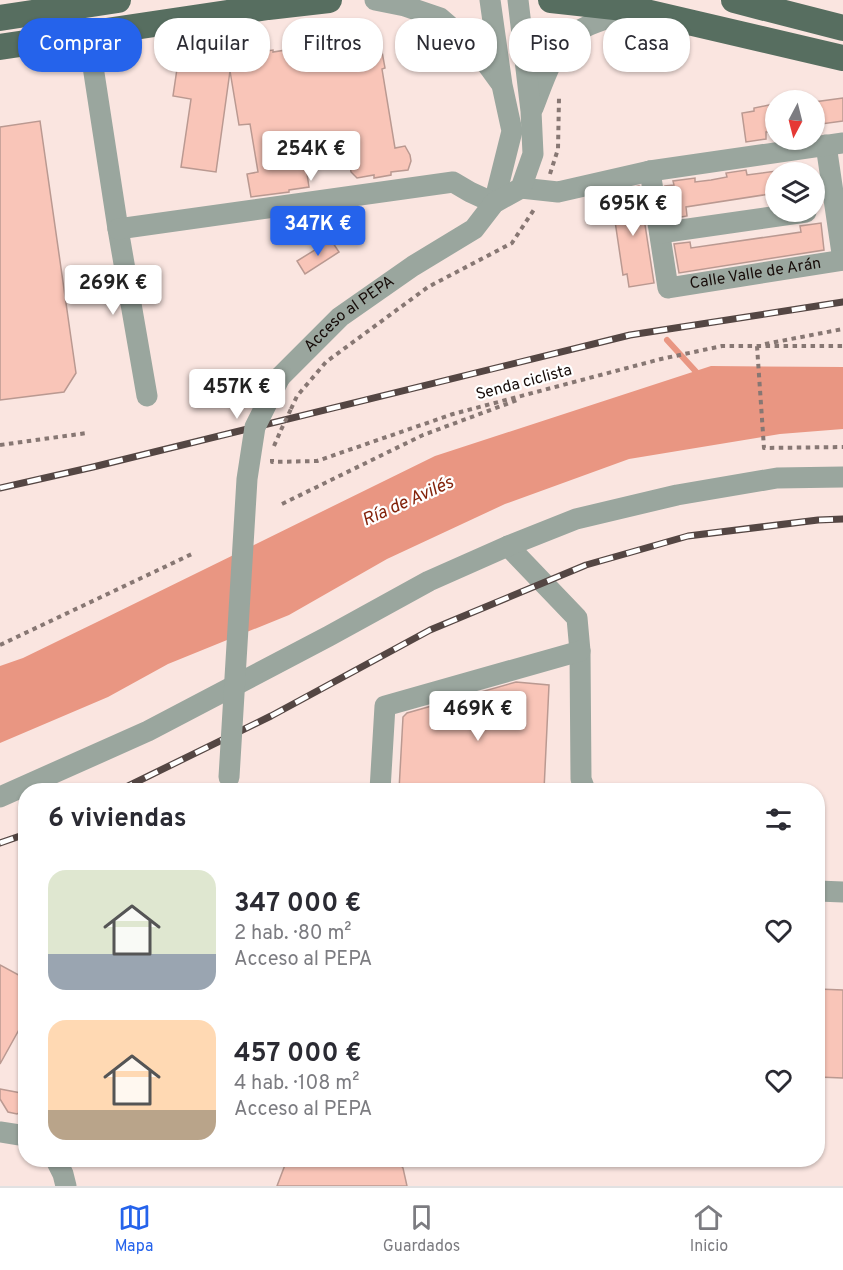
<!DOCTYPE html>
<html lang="es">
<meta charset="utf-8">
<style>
:root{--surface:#fff;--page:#f7f7f7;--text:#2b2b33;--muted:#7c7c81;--line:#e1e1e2;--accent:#2563eb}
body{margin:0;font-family:Overpass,sans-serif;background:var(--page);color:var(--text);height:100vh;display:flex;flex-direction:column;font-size:22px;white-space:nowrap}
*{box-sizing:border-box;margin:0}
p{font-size:20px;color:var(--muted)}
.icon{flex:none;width:33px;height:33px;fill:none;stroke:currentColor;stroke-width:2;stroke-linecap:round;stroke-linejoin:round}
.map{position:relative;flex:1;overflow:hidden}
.details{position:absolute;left:18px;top:783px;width:807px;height:384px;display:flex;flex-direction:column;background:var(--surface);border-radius:24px;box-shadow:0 2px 4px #0004}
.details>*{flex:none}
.guide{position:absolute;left:18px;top:18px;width:807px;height:54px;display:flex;gap:12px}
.needle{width:39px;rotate:187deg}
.controls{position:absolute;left:765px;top:90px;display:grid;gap:12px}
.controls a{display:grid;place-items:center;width:60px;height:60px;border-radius:50%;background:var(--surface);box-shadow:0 2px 4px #0004;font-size:30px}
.price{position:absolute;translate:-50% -51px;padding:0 14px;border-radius:6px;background:#fff;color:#222;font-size:20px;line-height:39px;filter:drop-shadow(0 2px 3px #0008)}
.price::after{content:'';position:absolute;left:50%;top:36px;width:18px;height:14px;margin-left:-9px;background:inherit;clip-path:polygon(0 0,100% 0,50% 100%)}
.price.active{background:var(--accent);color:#fff}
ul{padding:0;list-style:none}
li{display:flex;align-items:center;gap:18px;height:150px;padding:0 30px}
li span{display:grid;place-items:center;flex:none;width:168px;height:120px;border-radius:18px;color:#555}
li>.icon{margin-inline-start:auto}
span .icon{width:72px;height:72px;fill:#fffc;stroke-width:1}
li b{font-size:26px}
h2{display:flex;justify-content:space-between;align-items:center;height:72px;padding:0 30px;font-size:26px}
.chip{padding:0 21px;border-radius:24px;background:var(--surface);box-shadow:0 2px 4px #0004;font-size:21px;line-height:54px}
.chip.active{background:var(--accent);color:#fff}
.menu{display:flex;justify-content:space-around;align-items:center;height:84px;border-top:2px solid var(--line);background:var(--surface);font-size:16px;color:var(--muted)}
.menu a{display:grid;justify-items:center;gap:3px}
.menu .active{color:var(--accent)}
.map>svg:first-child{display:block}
.water{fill:#e99682}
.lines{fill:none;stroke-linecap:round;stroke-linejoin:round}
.stream{stroke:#e99682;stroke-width:6}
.building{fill:#f9c5b8;stroke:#ba9991;stroke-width:1.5}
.path{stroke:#877773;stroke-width:4;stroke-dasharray:4.5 4.5;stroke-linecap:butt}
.minor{stroke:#9aa69e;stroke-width:21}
.major{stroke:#576e60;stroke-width:26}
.rail-casing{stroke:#544643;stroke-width:7}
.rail{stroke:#fff;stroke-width:4.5;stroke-dasharray:14;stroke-linecap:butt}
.path-bridge{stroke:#877773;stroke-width:4;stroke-dasharray:4.5 4.5;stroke-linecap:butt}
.minor-bridge{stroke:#9aa69e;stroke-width:21}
.labels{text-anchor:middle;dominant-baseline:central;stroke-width:4.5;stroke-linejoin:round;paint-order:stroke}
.street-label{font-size:16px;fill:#170c09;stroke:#fff}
.water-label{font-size:18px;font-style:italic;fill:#84240c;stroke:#fff}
</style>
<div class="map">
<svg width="843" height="1186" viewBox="0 0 843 1186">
<rect width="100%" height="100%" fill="#fae5e0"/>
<path class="water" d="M711 366 843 367V429L780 434 629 459 505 504 387 559 289 615 168 664 108 697 0 743V666L23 658 95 623 435 456Z"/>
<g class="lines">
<path class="stream" d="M667 340 699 375"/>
</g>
<path class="building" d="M364 29 370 36 379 35 385 68 382 69 395 148 405 146 410 155 411 161 408 170 391 172V175L374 178V175L357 178 351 172 350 165 355 140 303 148 309 187 289 190V192L251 197 247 174 258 172 250 124 239 125 230 71 216 172 181 167 191 99 173 96 177 69 239 58V55L273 50V52L360 38Z
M843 98V121L814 125V102Z
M774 104 776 131 766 132V139L746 142 742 113 754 111V108Z
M40 121 76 373 64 392 0 400V127Z
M746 170 747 175 776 171V193L686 207 687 216 670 219 665 186 674 185 673 181 695 178V182L711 180 727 177 726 173Z
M639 186 654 283 629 287 627 274 623 275 612 201H616L615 192Z
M821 223 824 250 679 273 674 244 690 242 691 248 801 232 800 226Z
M331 240 339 252 305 274 297 261Z
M516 682 549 685 544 790H399L403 717 407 713Z
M0 965 26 979V1017L0 1064Z
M818 989 843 990V1078L818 1077Z
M0 1089 21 1093 26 1100 24 1109 17 1114 8 1112 0 1099Z
M289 1160H397L403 1168 407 1186H277L285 1165Z"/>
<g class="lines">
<path class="path" d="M550 174 558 149 559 98
M765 344 843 329
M757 346 764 448 843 447
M291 409 297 396 326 362 428 287 512 243 535 208
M0 445 87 433
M274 446 281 430
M272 459V462L317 461 453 414 661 359 722 346H843
M282 504 423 435 520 399
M0 645 194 553"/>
<g class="minor">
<path d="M375 0 405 6 440 18 476 49 500 82"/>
<path d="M490 0 502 85 512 131 494 203"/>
<path d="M88 34 118 229 147 396"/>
<path d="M533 108C540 91 552 53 565 41 582 24 610 18 632 10"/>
<path d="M826 145 843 260"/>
<path id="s1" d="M650 171 668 288 843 260"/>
<path d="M521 188 558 192 650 171 843 143"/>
<path d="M118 229 453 182 470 192 494 203"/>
<path d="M660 233 806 212"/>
<path id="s2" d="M280 377 340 317 413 266 474 229 494 203 521 188 533 154 531 111 518 0"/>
<path d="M508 546 577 618 580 651 581 779 585 790"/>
<path d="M380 790 385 706 580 651"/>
<path d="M0 797 148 731 329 636 429 581 508 546 576 519 677 495 777 478 843 477"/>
<path d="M818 891 843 892"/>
<path d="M0 1132 26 1136"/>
<path d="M56 1160 63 1174 66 1186"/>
</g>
<path class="major" d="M551 0 633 9 843 58
M734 0 843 28
M0 18 118 0
M0 47 268 7 329 0"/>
<defs>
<path id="rail" d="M0 488 93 467 630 335 843 302
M120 790 271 716 430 630 586 565 688 536 818 520 843 519
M0 843 26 834"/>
</defs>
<use href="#rail" class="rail-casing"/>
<use href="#rail" class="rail"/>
<path class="path-bridge" d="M281 430 291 409"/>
<path class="minor-bridge" d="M229 777 247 479 255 427 280 377"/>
</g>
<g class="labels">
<g class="street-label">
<text stroke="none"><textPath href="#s1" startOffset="207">Calle Valle de Arán</textPath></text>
<text stroke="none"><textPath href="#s2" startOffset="94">Acceso al PEPA</textPath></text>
<text transform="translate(524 383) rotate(-15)">Senda ciclista</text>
</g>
<g class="water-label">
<text transform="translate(408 502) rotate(-24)">Ría de Avilés</text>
</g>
</g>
</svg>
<div class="controls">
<a><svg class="needle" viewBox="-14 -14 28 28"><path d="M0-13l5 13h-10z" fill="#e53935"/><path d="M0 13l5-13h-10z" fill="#7c7c81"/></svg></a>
<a><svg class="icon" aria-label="layers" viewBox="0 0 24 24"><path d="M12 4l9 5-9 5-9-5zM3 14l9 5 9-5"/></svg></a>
</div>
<b class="price" style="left:311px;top:182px">254K €</b>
<b class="price" style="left:633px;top:237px">695K €</b>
<b class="price active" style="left:318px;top:257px">347K €</b>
<b class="price" style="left:113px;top:316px">269K €</b>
<b class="price" style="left:237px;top:420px">457K €</b>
<b class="price" style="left:478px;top:742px">469K €</b>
<div class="guide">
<a class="chip active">Comprar</a>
<a class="chip">Alquilar</a>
<a class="chip">Filtros</a>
<a class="chip">Nuevo</a>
<a class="chip">Piso</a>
<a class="chip">Casa</a>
</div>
<section class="details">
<h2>6 viviendas<svg class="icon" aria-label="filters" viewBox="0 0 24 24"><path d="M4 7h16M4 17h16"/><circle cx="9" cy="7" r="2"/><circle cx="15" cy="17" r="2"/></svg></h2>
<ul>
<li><span style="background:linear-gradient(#dfe7d0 70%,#9aa5b1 0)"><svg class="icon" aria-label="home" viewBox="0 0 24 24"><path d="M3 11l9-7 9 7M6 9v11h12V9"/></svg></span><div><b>347 000 €</b><p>2 hab. · 80 m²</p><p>Acceso al PEPA</p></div><svg class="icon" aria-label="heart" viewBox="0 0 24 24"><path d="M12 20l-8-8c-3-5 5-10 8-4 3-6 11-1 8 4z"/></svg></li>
<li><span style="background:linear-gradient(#ffd9b3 75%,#b9a48a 0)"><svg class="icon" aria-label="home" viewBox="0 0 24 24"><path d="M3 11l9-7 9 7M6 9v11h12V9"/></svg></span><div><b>457 000 €</b><p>4 hab. · 108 m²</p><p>Acceso al PEPA</p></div><svg class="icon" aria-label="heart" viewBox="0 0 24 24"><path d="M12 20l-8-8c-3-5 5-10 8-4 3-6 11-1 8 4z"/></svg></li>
</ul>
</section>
</div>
<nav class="menu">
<a class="active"><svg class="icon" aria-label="map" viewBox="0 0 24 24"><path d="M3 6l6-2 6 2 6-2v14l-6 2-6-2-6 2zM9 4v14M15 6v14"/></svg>Mapa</a>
<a><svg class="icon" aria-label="saved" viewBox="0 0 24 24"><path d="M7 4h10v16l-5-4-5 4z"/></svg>Guardados</a>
<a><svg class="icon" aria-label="home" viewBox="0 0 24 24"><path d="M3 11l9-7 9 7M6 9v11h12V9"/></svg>Inicio</a>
</nav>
